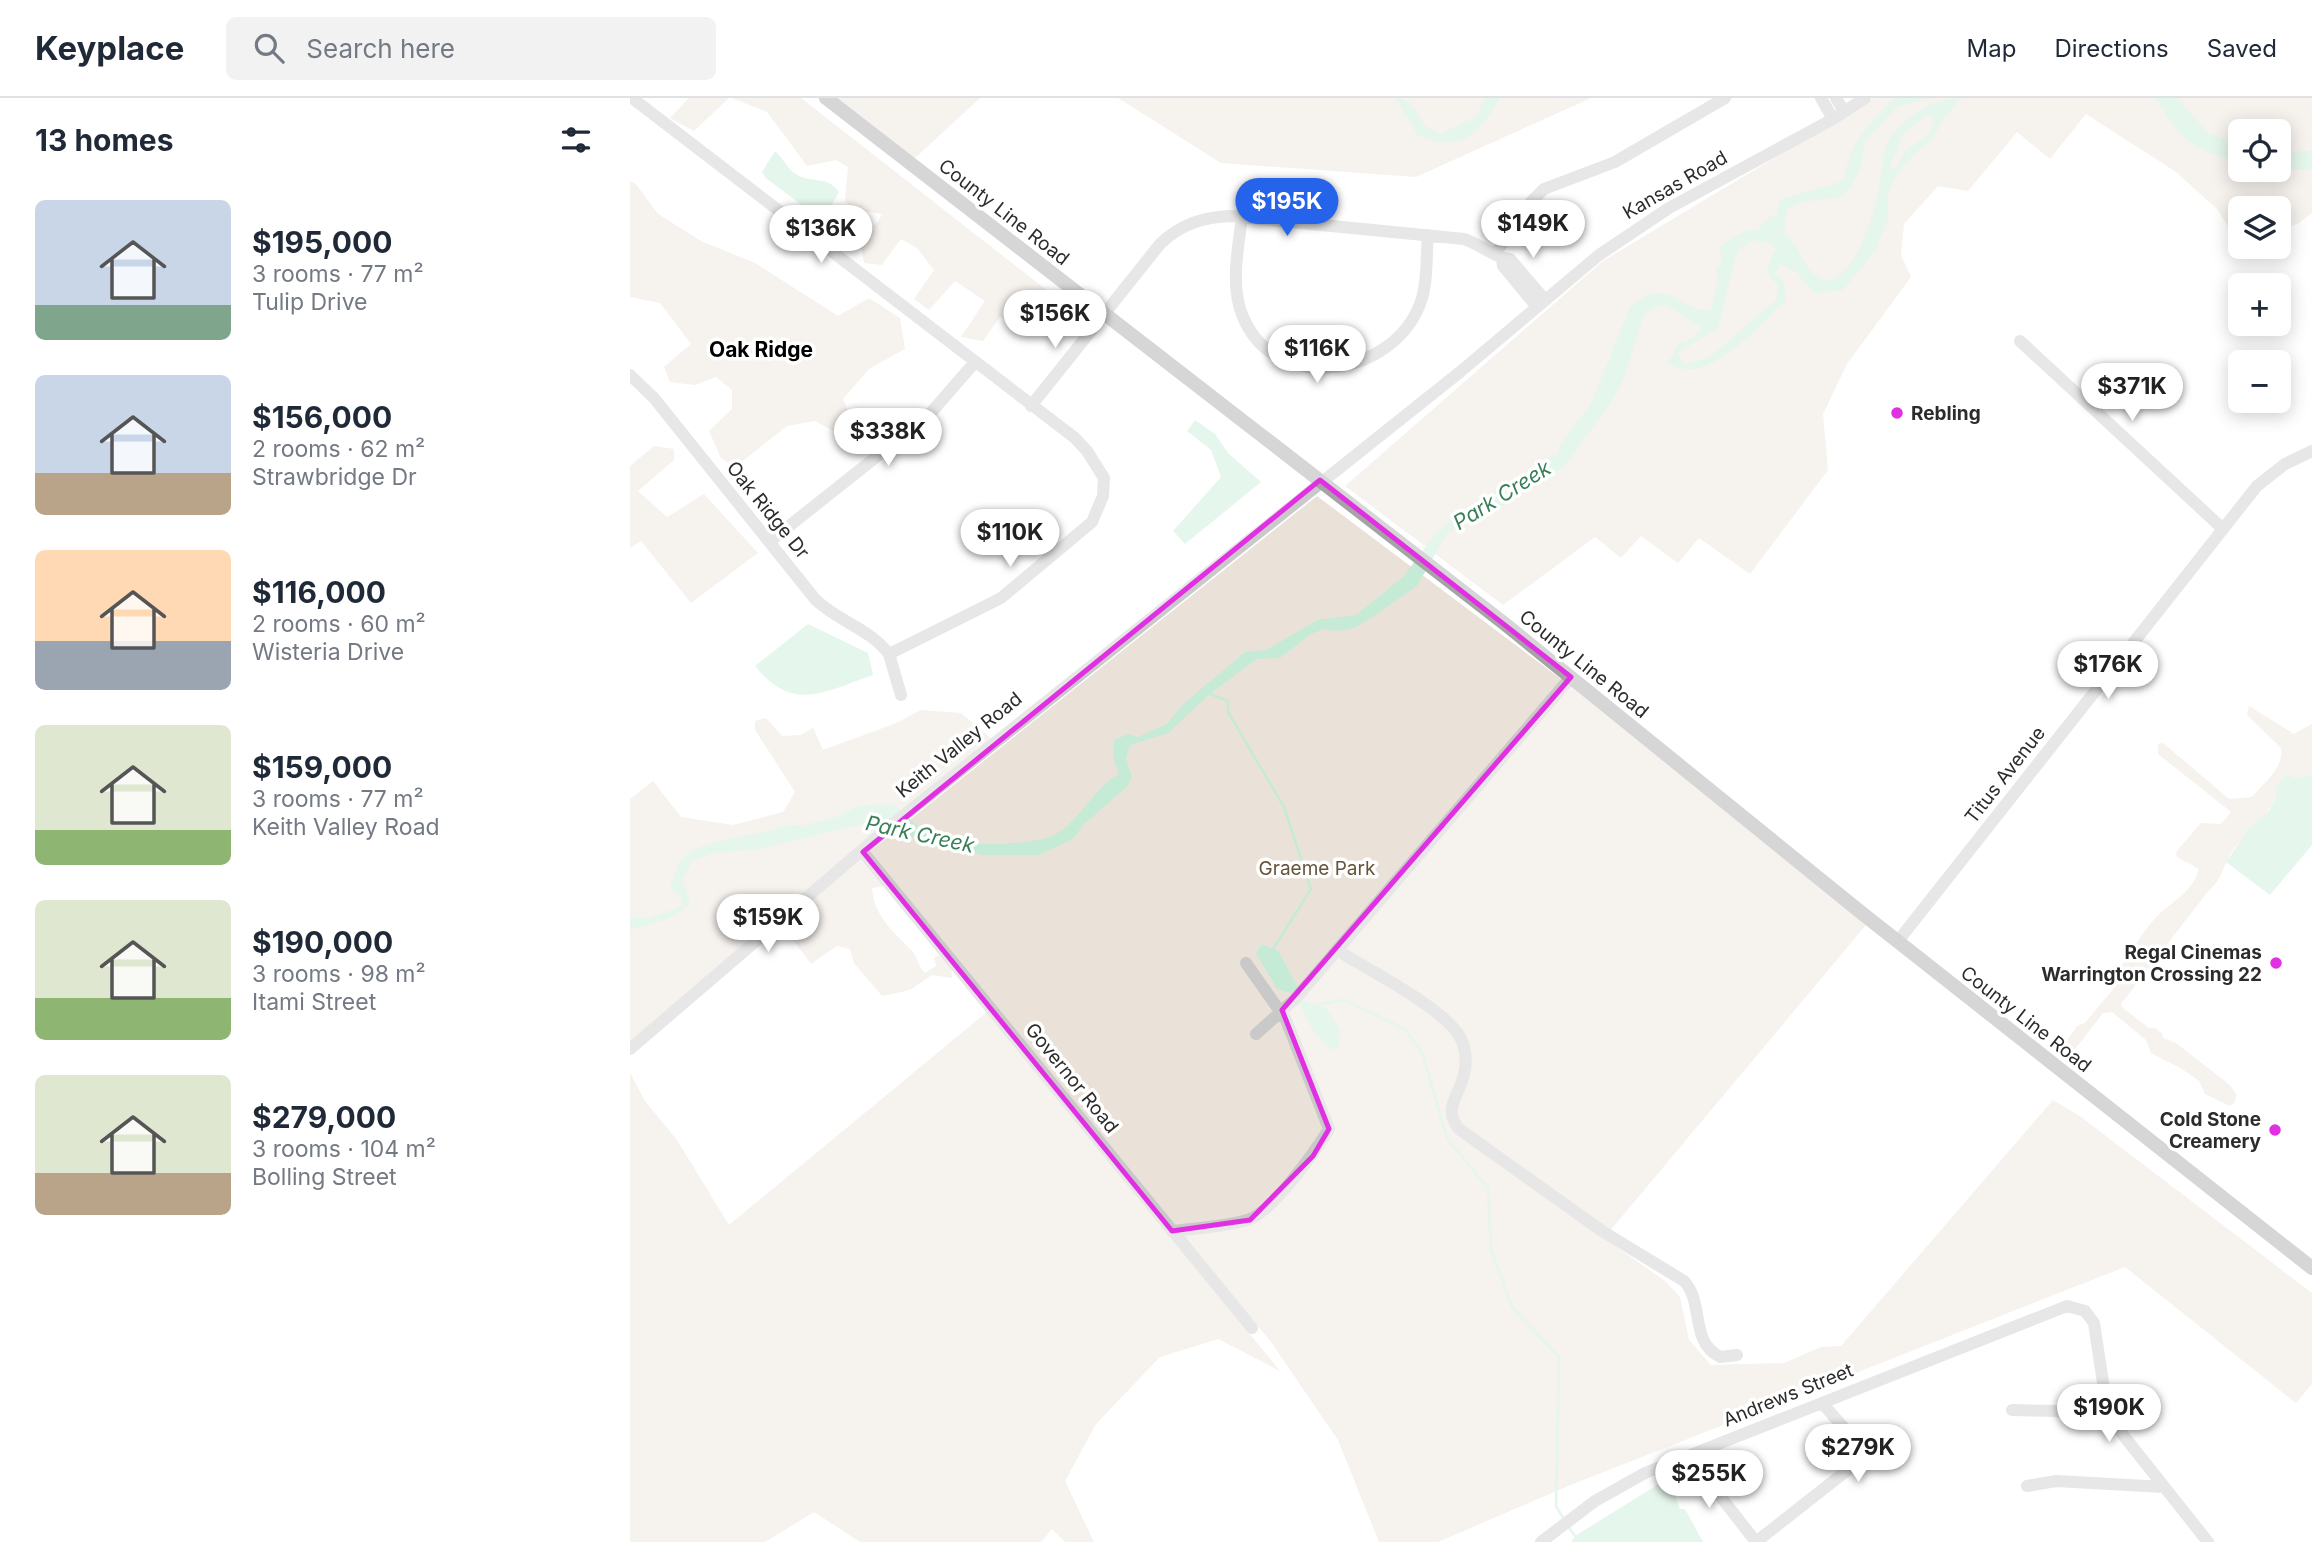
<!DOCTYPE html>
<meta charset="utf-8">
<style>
:root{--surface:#fff;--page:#f2f2f3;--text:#1f2937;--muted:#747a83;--line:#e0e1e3;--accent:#2563eb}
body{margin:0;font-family:Inter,sans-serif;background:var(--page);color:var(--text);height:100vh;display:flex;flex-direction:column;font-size:26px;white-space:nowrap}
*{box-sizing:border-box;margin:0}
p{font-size:23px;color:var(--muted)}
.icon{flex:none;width:38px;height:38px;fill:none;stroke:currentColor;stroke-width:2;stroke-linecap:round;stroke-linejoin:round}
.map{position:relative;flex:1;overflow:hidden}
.drawer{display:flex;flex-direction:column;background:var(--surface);width:630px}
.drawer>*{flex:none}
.fabs{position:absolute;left:1598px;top:21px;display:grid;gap:14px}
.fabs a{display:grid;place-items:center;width:63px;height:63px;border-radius:10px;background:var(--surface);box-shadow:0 4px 18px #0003;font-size:35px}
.price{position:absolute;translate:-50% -60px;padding:0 16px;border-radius:24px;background:#fff;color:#222;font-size:23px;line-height:46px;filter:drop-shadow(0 2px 4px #0008)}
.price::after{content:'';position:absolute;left:50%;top:42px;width:21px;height:16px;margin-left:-10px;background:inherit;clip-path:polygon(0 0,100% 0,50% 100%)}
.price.on{background:var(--accent);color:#fff}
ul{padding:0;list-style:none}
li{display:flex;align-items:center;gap:21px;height:175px;padding:0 35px}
li span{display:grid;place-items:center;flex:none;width:196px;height:140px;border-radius:10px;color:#555}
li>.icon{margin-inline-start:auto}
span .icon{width:84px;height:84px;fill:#fffc;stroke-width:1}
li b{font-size:30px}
h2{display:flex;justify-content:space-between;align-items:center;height:84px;padding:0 35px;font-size:30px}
header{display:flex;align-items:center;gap:42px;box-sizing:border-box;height:98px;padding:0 35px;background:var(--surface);border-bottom:2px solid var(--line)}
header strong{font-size:33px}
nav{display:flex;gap:38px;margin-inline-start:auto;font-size:24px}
.search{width:490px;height:63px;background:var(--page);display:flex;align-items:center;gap:18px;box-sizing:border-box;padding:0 24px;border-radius:10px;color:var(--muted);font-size:26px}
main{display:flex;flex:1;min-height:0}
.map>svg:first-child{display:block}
.green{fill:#eae2d9;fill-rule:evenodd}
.water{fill:#c5ead6;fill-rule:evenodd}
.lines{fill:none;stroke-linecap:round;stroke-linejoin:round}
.stream{stroke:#c5ead6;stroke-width:2.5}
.minor{stroke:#c9c9c9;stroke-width:12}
.major{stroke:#a4a4a4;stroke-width:14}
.marked{fill:none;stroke:#e12fe2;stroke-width:5;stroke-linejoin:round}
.poi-dot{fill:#e12fe2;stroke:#fff;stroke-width:2.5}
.labels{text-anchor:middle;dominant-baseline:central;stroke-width:7;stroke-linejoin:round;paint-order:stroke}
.street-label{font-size:19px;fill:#2c2c2c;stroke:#fff}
.poi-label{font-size:19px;font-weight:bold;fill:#2c2c2c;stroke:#fff;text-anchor:end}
.park-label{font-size:19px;fill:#66553a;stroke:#fff}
.neighbourhood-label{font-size:21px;font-weight:bold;fill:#000;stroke:#fff}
.water-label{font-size:21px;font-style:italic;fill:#387f58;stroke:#fff}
</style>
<header>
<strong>Keyplace</strong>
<div class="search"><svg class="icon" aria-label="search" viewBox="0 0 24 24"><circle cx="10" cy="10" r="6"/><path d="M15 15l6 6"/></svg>Search here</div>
<nav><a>Map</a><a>Directions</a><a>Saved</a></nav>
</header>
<main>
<section class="drawer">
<h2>13 homes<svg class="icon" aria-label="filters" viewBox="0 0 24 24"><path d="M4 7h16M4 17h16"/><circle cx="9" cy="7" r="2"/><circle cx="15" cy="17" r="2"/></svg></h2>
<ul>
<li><span style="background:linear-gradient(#c9d6e8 75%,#7fa58c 0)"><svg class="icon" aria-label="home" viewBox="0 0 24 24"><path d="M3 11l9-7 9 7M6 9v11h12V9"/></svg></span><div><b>$195,000</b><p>3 rooms · 77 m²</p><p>Tulip Drive</p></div></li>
<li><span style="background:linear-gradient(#c9d6e8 70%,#b9a48a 0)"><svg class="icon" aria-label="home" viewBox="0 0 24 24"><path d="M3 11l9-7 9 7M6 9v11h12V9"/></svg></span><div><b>$156,000</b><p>2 rooms · 62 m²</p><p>Strawbridge Dr</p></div></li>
<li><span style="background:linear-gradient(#ffd9b3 65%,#9aa5b1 0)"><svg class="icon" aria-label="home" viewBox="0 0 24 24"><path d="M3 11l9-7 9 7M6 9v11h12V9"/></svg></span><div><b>$116,000</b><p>2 rooms · 60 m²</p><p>Wisteria Drive</p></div></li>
<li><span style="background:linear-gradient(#dfe7d0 75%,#8fb573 0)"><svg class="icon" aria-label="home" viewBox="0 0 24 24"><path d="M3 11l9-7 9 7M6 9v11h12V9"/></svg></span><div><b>$159,000</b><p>3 rooms · 77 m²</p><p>Keith Valley Road</p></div></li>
<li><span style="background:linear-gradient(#dfe7d0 70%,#8fb573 0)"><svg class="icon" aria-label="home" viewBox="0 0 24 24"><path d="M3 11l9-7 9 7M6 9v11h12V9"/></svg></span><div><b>$190,000</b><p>3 rooms · 98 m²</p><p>Itami Street</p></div></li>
<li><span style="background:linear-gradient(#dfe7d0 70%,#b9a48a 0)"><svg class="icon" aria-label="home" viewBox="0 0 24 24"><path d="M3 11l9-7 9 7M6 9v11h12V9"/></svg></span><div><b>$279,000</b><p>3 rooms · 104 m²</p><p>Bolling Street</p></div></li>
</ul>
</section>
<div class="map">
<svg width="1682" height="1444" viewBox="0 0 1682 1444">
<rect width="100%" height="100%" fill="#fff"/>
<path class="green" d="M59 0H99L64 33 40 20Z
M102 0H171L437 208 413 238 382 222 370 219 353 243 331 239 355 203 325 183 299 212 284 201 304 172 287 150 271 141 252 167 234 165 229 136 248 124 252 116 223 111 215 103 218 69 206 62 177 68 137 14Z
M207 0H350L284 61Z
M488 0H961L786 79 591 65Z
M1244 0H1682V115L1669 125 1649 133 1648 110H1610L1609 147 1588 112 1546 74 1456 16 1420 61 1387 34 1338 93 1308 88 1274 126 1271 157 1281 179 1217 266 1193 316 1198 372 1120 476 1069 440 1048 465 1011 438 991 460 965 439 873 507 715 388 973 163ZM1610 33H1648V72H1610Z
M0 83 6 86 28 116 71 143 125 165 208 218 239 200 270 220 275 251 239 271 213 301 230 341 224 344 185 323 157 328 105 369 91 360 79 333 102 311V292L86 279 65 287 40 284 34 269 61 246 30 205 0 199Z
M24 348 44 351V362L8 393 37 419 74 396 128 455 61 505 11 443 0 450V368Z
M687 398 935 584 1236 827 974 1140 1035 1183 1050 1199 1059 1242 1081 1267 1154 1265 1191 1249 1211 1248 1423 1002 1451 1019 1682 1195V1286L1666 1305 1495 1169 938 1388 808 1444H749L708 1342 641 1244 238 755Z
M1619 608 1664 636 1682 626V676L1667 680 1656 676C1646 689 1648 698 1640 710 1630 726 1612 738 1601 755 1592 769 1593 781 1579 792L1491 906 1493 910 1519 930H1525L1532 935 1533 940 1546 945 1600 987 1606 996 1605 1004 1600 1008 1575 996 1569 983 1552 971 1521 955 1516 942 1482 914 1473 915 1439 959 1431 958 1429 954 1447 928 1455 925 1489 884 1487 874C1499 858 1509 839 1522 824 1537 805 1562 797 1569 771L1547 759 1546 754 1571 725 1591 726 1601 714 1528 656V646L1533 645 1599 701 1622 699C1634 685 1654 670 1651 650L1617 617Z
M291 612 331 615 362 641 0 952V701L23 683 51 719 103 727 153 714 165 694 125 632V623L136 620 152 638 171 637 183 630 193 652 264 626Z
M232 758 255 788 242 790C244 818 262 832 280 851 287 857 288 868 295 875L306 868 304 860 309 857 321 869 322 880 302 877 280 892 252 898 224 865 220 851 207 848 181 866 152 827Z
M357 914 650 1273 588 1241 530 1259 466 1326 435 1383 464 1444H435L422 1431 411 1444H230L184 1414 135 1444H0V975L15 1003 47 1042 99 1127Z"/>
<path class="water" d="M765 0C783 0 784 14 794 26 797 30 805 33 810 36L846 19 855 0H869C852 35 829 57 788 37Z
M1268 0H1300L1268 8 1235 43 1230 71 1220 90 1209 99 1172 104 1156 111 1154 136C1171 146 1171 170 1190 180 1221 195 1243 117 1248 97 1253 78 1250 58 1260 40 1274 18 1306 0 1331 0L1313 21 1303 41 1284 56 1268 74 1258 95V121L1245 153 1213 192 1183 195 1167 174 1150 167 1145 174 1154 184 1156 203C1128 227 1076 291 1038 265L1048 246 1061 241 1072 230 1036 207 1023 210 1014 217 993 282 979 307 936 366 922 379 875 406 818 434 787 488 741 520 724 530 708 533 694 531 681 536 650 560 627 561 582 594 538 635 500 647 496 660 502 679 497 689 453 727 443 741 409 757H352L327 751 313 752 273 734 237 725 129 751 82 755 62 763 53 782 60 806C43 822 21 825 0 832V820H20L53 808 49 796 40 791C43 781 48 764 56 757 69 744 139 734 161 727H176L207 719 228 708 264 706C278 720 292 734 311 740 338 748 410 750 432 732 453 717 466 688 489 676L483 660 484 642 498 636 508 639 537 626 552 607 615 554 636 552 687 522 726 517 773 479 805 436 824 420 848 402 900 375 917 360 927 356 930 347 961 306 1000 209C1037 176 1046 212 1081 213L1088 181 1086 172 1092 164 1089 151C1099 139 1113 132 1128 132L1140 118 1146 119 1149 102 1214 83C1220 44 1236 30 1262 2ZM1297 17 1303 19C1305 44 1280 42 1272 58 1270 61 1270 65 1268 69L1259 70 1273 36ZM1122 142 1140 145 1146 151 1137 169 1140 180 1148 186 1146 202 1081 258 1055 267 1047 255 1088 230 1105 160 1109 152Z
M1525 0H1547L1578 35 1610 48V64C1559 51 1553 43 1525 0Z
M145 53C154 61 157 72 169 78 185 85 198 78 209 94L196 117 182 115 136 80 132 74Z
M1682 53V72L1649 70V54Z
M565 322 585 336 598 355 631 384 555 446 543 433 591 379 581 352 557 333Z
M178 526 238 555 243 577C195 593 163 616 125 568Z
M1656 676 1667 680 1682 676V747L1640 797 1596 764 1618 732 1639 713 1646 699V689Z
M632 846 649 854 675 903 696 910 710 932 708 949 703 952C682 938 676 918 665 896L647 891 626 855Z
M1049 1378 1053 1392 1045 1397 1050 1411H1055L1073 1444H941L945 1438 1032 1384Z"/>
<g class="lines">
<path class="stream" d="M578 595 598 603V614L654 709 681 791 643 851
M686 907 714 902 775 931 793 957 817 1040 858 1090 861 1152 882 1209 929 1259 926 1408 935 1423
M938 1428 945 1438"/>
<path class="minor" d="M2 0 445 340 457 353 474 380 473 398 462 424 371 500 259 556 271 597
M1191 0 1203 21
M1206 0 1214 13
M612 119C608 151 600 189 613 219 646 298 763 278 790 206 798 186 796 158 798 137
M866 155 900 105 914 91 985 64 1095 0
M872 160 873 168 907 209
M1390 243 1592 430
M0 277 24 300 185 501C207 523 239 530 259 556
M401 308 530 146C551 126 573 119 601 118L834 141C850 146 865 160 880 161L915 202
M139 444 299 317 345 264
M233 754 622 1230
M1268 843 1627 388 1655 366 1682 353
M707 852C738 872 813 909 830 939 836 950 837 965 834 976 830 997 812 1010 829 1031L972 1133 1054 1183C1075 1206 1059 1243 1090 1259L1107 1257
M626 936 665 901 941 579
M0 951 253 734 830 274 969 157 1039 110 1203 21 1235 0
M542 1133C567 1130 594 1129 617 1122 641 1116 686 1052 699 1031L656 922 616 865
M1382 1312 1476 1314
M1059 1358 1126 1444 1229 1363V1347L1192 1305
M1397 1388 1426 1383 1534 1389
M911 1444 965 1403 1015 1375 1437 1208 1455 1213 1464 1225 1478 1318 1578 1444"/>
<path class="major" d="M196 0 875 526 1233 816 1682 1170"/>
</g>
<path d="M0 0H1682V1444H0ZM690 382 941 579 652 912 699 1031 683 1058 620 1122 542 1133 233 754Z" fill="#fff" fill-opacity=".55" fill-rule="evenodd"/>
<path class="marked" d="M690 382 941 579 652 912 699 1031 683 1058 620 1122 542 1133 233 754Z"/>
<g class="poi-dot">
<circle cx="1267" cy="315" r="7"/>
<circle cx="1646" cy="865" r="7"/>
<circle cx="1645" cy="1032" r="7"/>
</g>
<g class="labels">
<g class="street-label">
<text transform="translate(1045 87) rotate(-30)">Kansas Road</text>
<text transform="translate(374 114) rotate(38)">County Line Road</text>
<text transform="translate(138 412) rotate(51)">Oak Ridge Dr</text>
<text transform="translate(954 566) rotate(39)">County Line Road</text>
<text transform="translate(329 647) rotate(-39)">Keith Valley Road</text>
<text transform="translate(1375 677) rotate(-52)">Titus Avenue</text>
<text transform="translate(1396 921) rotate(38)">County Line Road</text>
<text transform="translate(442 980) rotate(51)">Governor Road</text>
<text transform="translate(1158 1297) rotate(-22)">Andrews Street</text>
</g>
<g class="poi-label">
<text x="1281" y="315" text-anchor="start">Rebling</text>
<text x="1632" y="854">Regal Cinemas<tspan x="1632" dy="22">Warrington Crossing 22</tspan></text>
<text x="1631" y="1021">Cold Stone<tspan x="1631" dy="22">Creamery</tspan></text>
</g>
<g class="park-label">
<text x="687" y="770">Graeme Park</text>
</g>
<g class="neighbourhood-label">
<text x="131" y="251">Oak Ridge</text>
</g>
<g class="water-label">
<text transform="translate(872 397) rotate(-32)">Park Creek</text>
<text transform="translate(290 736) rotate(12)">Park Creek</text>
</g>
</g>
</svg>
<div class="fabs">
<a><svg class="icon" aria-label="locate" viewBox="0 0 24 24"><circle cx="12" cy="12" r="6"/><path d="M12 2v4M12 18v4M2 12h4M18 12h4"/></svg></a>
<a><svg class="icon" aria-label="layers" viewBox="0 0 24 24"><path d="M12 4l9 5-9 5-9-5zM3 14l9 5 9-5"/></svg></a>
<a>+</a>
<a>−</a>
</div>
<b class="price on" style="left:657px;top:140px">$195K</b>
<b class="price" style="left:903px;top:162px">$149K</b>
<b class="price" style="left:191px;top:167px">$136K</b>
<b class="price" style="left:425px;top:252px">$156K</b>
<b class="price" style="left:687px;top:287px">$116K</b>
<b class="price" style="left:1502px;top:325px">$371K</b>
<b class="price" style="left:258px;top:370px">$338K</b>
<b class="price" style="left:380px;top:471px">$110K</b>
<b class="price" style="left:1478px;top:603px">$176K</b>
<b class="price" style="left:138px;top:856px">$159K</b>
<b class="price" style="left:1479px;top:1346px">$190K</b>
<b class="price" style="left:1228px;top:1386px">$279K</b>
<b class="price" style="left:1079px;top:1412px">$255K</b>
</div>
</main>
